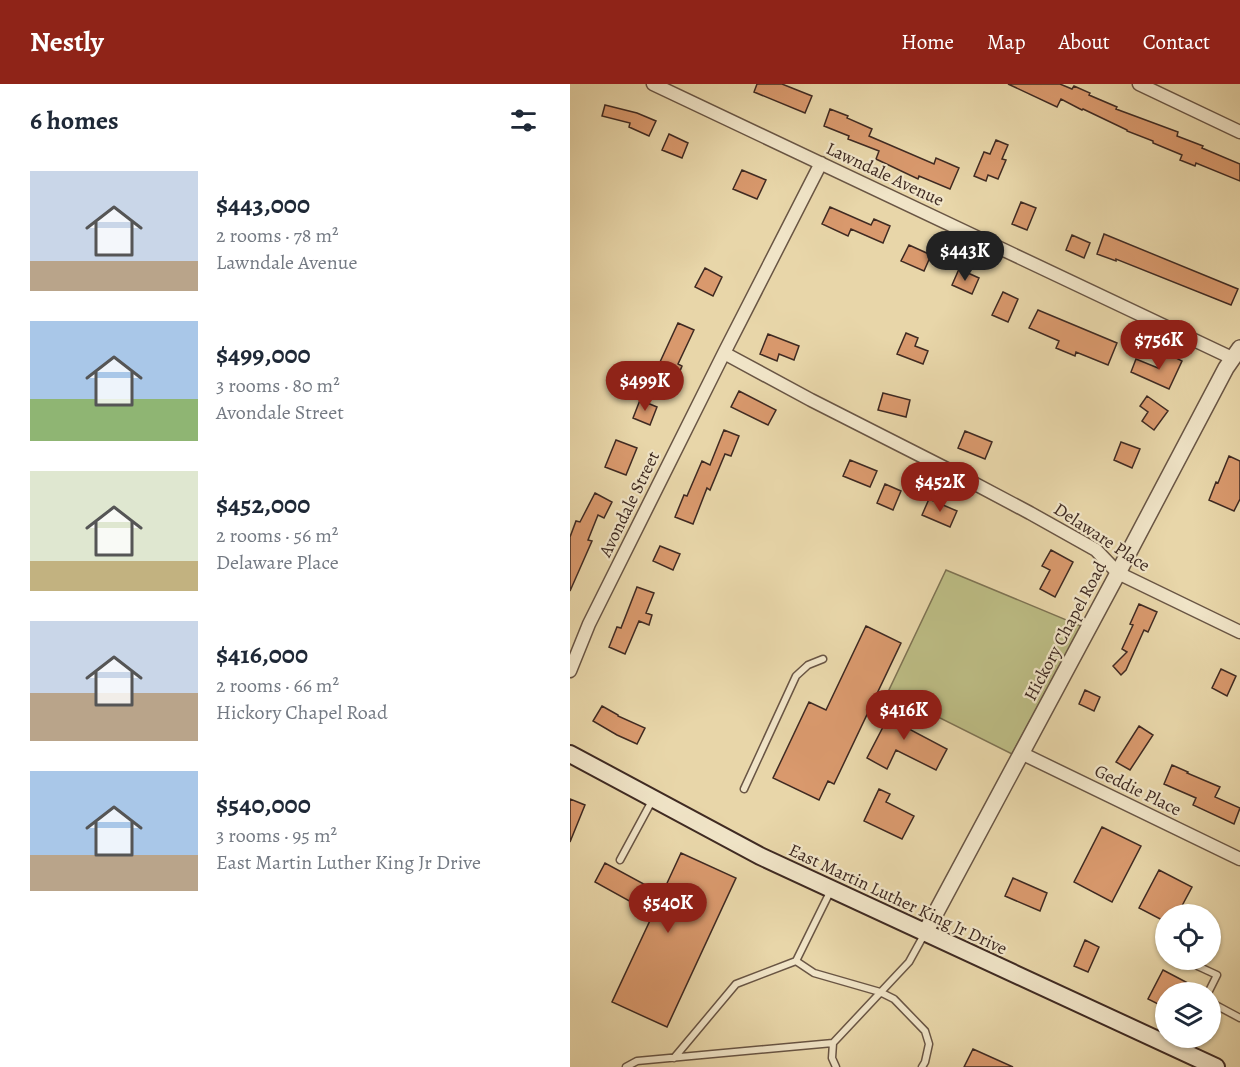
<!DOCTYPE html>
<meta charset="utf-8">
<style>
:root{--surface:#fff;--page:#f2f2f3;--text:#1f2937;--muted:#747a83;--accent:#8f2418}
body{margin:0;font-family:Alegreya,serif;background:var(--page);color:var(--text);height:100vh;display:flex;flex-direction:column;font-size:22px;white-space:nowrap}
*{box-sizing:border-box;margin:0}
p{font-size:20px;color:var(--muted)}
.icon{flex:none;width:33px;height:33px;fill:none;stroke:currentColor;stroke-width:2;stroke-linecap:round;stroke-linejoin:round}
.map{position:relative;flex:1;overflow:hidden}
.side{display:flex;flex-direction:column;background:var(--surface);width:570px}
.side>*{flex:none}
.buttons{position:absolute;left:585px;top:820px;display:grid;gap:12px}
.buttons a{display:grid;place-items:center;width:66px;height:66px;border-radius:50%;background:var(--surface);box-shadow:0 2px 4px #0004;font-size:30px}
.price{position:absolute;translate:-50% -51px;padding:0 14px;border-radius:21px;background:var(--accent);color:#fff;font-size:20px;line-height:39px;filter:drop-shadow(0 2px 3px #0008)}
.price::after{content:'';position:absolute;left:50%;top:36px;width:18px;height:14px;margin-left:-9px;background:inherit;clip-path:polygon(0 0,100% 0,50% 100%)}
.price.on{background:#222;color:#fff}
ul{padding:0;list-style:none}
li{display:flex;align-items:center;gap:18px;height:150px;padding:0 30px}
li span{display:grid;place-items:center;flex:none;width:168px;height:120px;border-radius:0px;color:#555}
li>.icon{margin-inline-start:auto}
span .icon{width:72px;height:72px;fill:#fffc;stroke-width:1}
li b{font-size:26px}
h2{display:flex;justify-content:space-between;align-items:center;height:72px;padding:0 30px;font-size:26px}
header{display:flex;align-items:center;gap:36px;box-sizing:border-box;height:84px;padding:0 30px;background:var(--accent);color:#fff}
header strong{font-size:28px}
nav{display:flex;gap:33px;margin-inline-start:auto;font-size:21px}
main{display:flex;flex:1;min-height:0}
.map>svg:first-child{display:block}
.green{fill:#bcbc84;stroke:#7e7353;stroke-width:1.5}
.building{fill:#d9996d;stroke:#3f2a22;stroke-width:1.5}
.lines{fill:none;stroke-linecap:round;stroke-linejoin:round}
.service-casing{stroke:#695544;stroke-width:9}
.minor-casing{stroke:#695544;stroke-width:15}
.tertiary-casing{stroke:#695544;stroke-width:18}
.secondary-casing{stroke:#3f2a22;stroke-width:20}
.service{stroke:#f0e4c7;stroke-width:6}
.minor{stroke:#f0e4c7;stroke-width:12}
.tertiary{stroke:#f0e4c7;stroke-width:15}
.secondary{stroke:#f0e4c7;stroke-width:16}
.labels{text-anchor:middle;dominant-baseline:central;stroke-width:4.5;stroke-linejoin:round;paint-order:stroke}
.street-label{font-size:18px;fill:#3f2a22;stroke:#f0e4c7}
</style>
<header>
<strong>Nestly</strong>
<nav><a>Home</a><a>Map</a><a>About</a><a>Contact</a></nav>
</header>
<main>
<section class="side">
<h2>6 homes<svg class="icon" aria-label="filters" viewBox="0 0 24 24"><path d="M4 7h16M4 17h16"/><circle cx="9" cy="7" r="2"/><circle cx="15" cy="17" r="2"/></svg></h2>
<ul>
<li><span style="background:linear-gradient(#c9d6e8 75%,#b9a48a 0)"><svg class="icon" aria-label="home" viewBox="0 0 24 24"><path d="M3 11l9-7 9 7M6 9v11h12V9"/></svg></span><div><b>$443,000</b><p>2 rooms · 78 m²</p><p>Lawndale Avenue</p></div></li>
<li><span style="background:linear-gradient(#a9c7e8 65%,#8fb573 0)"><svg class="icon" aria-label="home" viewBox="0 0 24 24"><path d="M3 11l9-7 9 7M6 9v11h12V9"/></svg></span><div><b>$499,000</b><p>3 rooms · 80 m²</p><p>Avondale Street</p></div></li>
<li><span style="background:linear-gradient(#dfe7d0 75%,#c2b280 0)"><svg class="icon" aria-label="home" viewBox="0 0 24 24"><path d="M3 11l9-7 9 7M6 9v11h12V9"/></svg></span><div><b>$452,000</b><p>2 rooms · 56 m²</p><p>Delaware Place</p></div></li>
<li><span style="background:linear-gradient(#c9d6e8 60%,#b9a48a 0)"><svg class="icon" aria-label="home" viewBox="0 0 24 24"><path d="M3 11l9-7 9 7M6 9v11h12V9"/></svg></span><div><b>$416,000</b><p>2 rooms · 66 m²</p><p>Hickory Chapel Road</p></div></li>
<li><span style="background:linear-gradient(#a9c7e8 70%,#b9a48a 0)"><svg class="icon" aria-label="home" viewBox="0 0 24 24"><path d="M3 11l9-7 9 7M6 9v11h12V9"/></svg></span><div><b>$540,000</b><p>3 rooms · 95 m²</p><p>East Martin Luther King Jr Drive</p></div></li>
</ul>
</section>
<div class="map">
<svg width="670" height="983" viewBox="0 0 670 983">
<rect width="100%" height="100%" fill="#e8d6a9"/>
<filter id="stains"><feTurbulence type="fractalNoise" baseFrequency=".00333" numOctaves="4"/><feColorMatrix values="0 0 0 0 .2 0 0 0 0 .09 0 0 0 0 .02 0 0 0 .5 -.17"/></filter>
<radialGradient id="worn" r=".72"><stop offset=".6" stop-color="#630" stop-opacity="0"/><stop offset="1" stop-color="#630" stop-opacity=".3"/></radialGradient>
<path class="green" d="M376 486 511 542 442 670 318 608Z"/>
<path class="building" d="M187 0H212L242 12 235 29 184 8Z
M438 0H490L502 5 504 2 520 9 519 11 547 23 546 25 608 48 607 52 633 62 632 64 670 80V97L626 79 625 82 610 76 612 71 583 59V57L557 47V46L513 25 512 26 491 15 487 23Z
M35 21 67 29 86 37 79 52 59 43 60 39 32 32Z
M260 25 278 32 277 34 302 45 299 52 364 80 366 74 389 84 380 105 349 92 348 95 306 75 309 67 278 55 279 52 254 42Z
M99 50 118 59 112 74 92 66Z
M426 56 438 61 432 75 436 76 428 95 418 91 416 97 404 92 414 68 420 70Z
M172 86 196 96 187 115 163 105Z
M451 118 466 124 457 146 442 140Z
M260 123 301 141 304 135 320 142 313 159 281 145 278 152 252 140Z
M534 150 668 205 661 221 546 175V177L527 170Z
M502 151 520 159 514 174 496 166Z
M339 161 361 171 354 187 331 177Z
M135 184 152 193 143 212 125 203Z
M389 185 409 194 402 210 382 201Z
M433 208 448 215 438 238 422 231Z
M468 226 547 259 538 281 506 268 505 272 486 264 489 257 459 244Z
M108 239 124 246 108 280 112 282 105 299 84 291Z
M336 249 348 254 345 262 358 267 353 280 327 270Z
M198 250 229 262 224 276 209 270 207 277 190 270Z
M595 268 612 277 599 305 561 288 566 275 588 284Z
M169 307 206 326 198 341 161 323Z
M313 309 340 316 336 333 308 326Z
M577 312 598 327 584 346 572 337 578 328 570 322Z
M70 316 87 323 80 341 63 334Z
M154 346 169 352 161 372 155 370 140 406 137 404 123 440 105 433 114 411 117 412 132 377 140 381Z
M395 347 422 358 415 375 388 364Z
M46 356 67 364 56 391 35 383Z
M551 358 570 365 562 384 544 376Z
M659 372 670 377V415L664 427 639 416 646 398 648 399Z
M280 376 307 387 300 403 273 392Z
M315 400 331 407 323 426 307 419Z
M25 409 42 418 34 434 28 431 18 456 22 457 0 507V453L6 437 10 438Z
M359 415 387 427 380 443 352 431Z
M90 462 110 470 103 486 83 477Z
M481 466 503 478 485 513 470 505 480 486 472 482Z
M67 503 84 509 76 529 82 531 79 541 69 537 55 570 39 563 47 543 51 544Z
M569 520 587 528 578 548 574 546 556 586 551 591 543 582 557 568 552 565 563 541 560 540Z
M296 542 331 559 264 700 258 697 249 716 203 694 239 618 256 626Z
M651 585 666 592 657 612 642 604Z
M515 606 530 613 524 627 509 620Z
M327 616 347 626 337 644 377 665 366 686 326 666 317 685 297 674Z
M32 622 48 631V632L75 644 67 660 47 651 23 637Z
M569 642 583 651 560 686 546 678Z
M602 681 618 688 617 689 650 703 645 713 670 724 664 740 623 721 626 714 594 700Z
M309 705 320 710 316 718 344 732 332 755 294 737Z
M0 715 15 721 0 758Z
M532 743 571 762 542 818 504 798Z
M111 769 166 794 97 943 42 918 83 830 25 798 35 779 92 810Z
M589 786 622 803 607 831H596V838L569 824Z
M443 794 477 809 470 827 435 812Z
M515 856 529 863 518 888 504 882Z
M593 886 633 907V909H596V924L578 915Z
M403 965 443 983H394Z"/>
<g class="lines">
<defs>
<path id="service" d="M174 705 226 592 238 581 253 575
M50 776 83 715
M226 877 244 889 310 908 324 915 355 947 359 960 355 978 352 983
M621 879 647 891 638 909
M640 918 670 934
M611 966 617 954
M104 974 166 900 226 877 261 806
M56 983 67 977 263 959
M266 983 262 974 263 959 339 878 355 849"/>
<path id="minor" d="M83 0 662 274
M569 0 670 48
M154 269 241 316 377 385 460 429 526 466 548 489 670 548
M0 587 19 540 154 269 251 79
M451 669 670 775"/>
<path id="tertiary" d="M355 849 548 489 656 284 670 264"/>
<path id="secondary" d="M0 670 190 772 646 983"/>
</defs>
<use href="#service" class="service-casing"/>
<use href="#minor" class="minor-casing"/>
<use href="#tertiary" class="tertiary-casing"/>
<use href="#secondary" class="secondary-casing"/>
<use href="#service" class="service"/>
<use href="#minor" class="minor"/>
<use href="#tertiary" class="tertiary"/>
<use href="#secondary" class="secondary"/>
</g>
<g class="labels">
<g class="street-label">
<text transform="translate(315 90) rotate(25)">Lawndale Avenue</text>
<text transform="translate(59 420) rotate(-64)">Avondale Street</text>
<text transform="translate(532 453) rotate(33)">Delaware Place</text>
<text transform="translate(495 547) rotate(-62)">Hickory Chapel Road</text>
<text transform="translate(568 706) rotate(26)">Geddie Place</text>
<text transform="translate(328 815) rotate(25)">East Martin Luther King Jr Drive</text>
</g>
</g>
<rect width="100%" height="100%" filter="url(#stains)"/>
<rect width="100%" height="100%" fill="url(#worn)"/>
</svg>
<div class="buttons">
<a><svg class="icon" aria-label="locate" viewBox="0 0 24 24"><circle cx="12" cy="12" r="6"/><path d="M12 2v4M12 18v4M2 12h4M18 12h4"/></svg></a>
<a><svg class="icon" aria-label="layers" viewBox="0 0 24 24"><path d="M12 4l9 5-9 5-9-5zM3 14l9 5 9-5"/></svg></a>
</div>
<b class="price on" style="left:395px;top:198px">$443K</b>
<b class="price" style="left:589px;top:287px">$756K</b>
<b class="price" style="left:75px;top:328px">$499K</b>
<b class="price" style="left:370px;top:429px">$452K</b>
<b class="price" style="left:334px;top:657px">$416K</b>
<b class="price" style="left:98px;top:850px">$540K</b>
</div>
</main>
